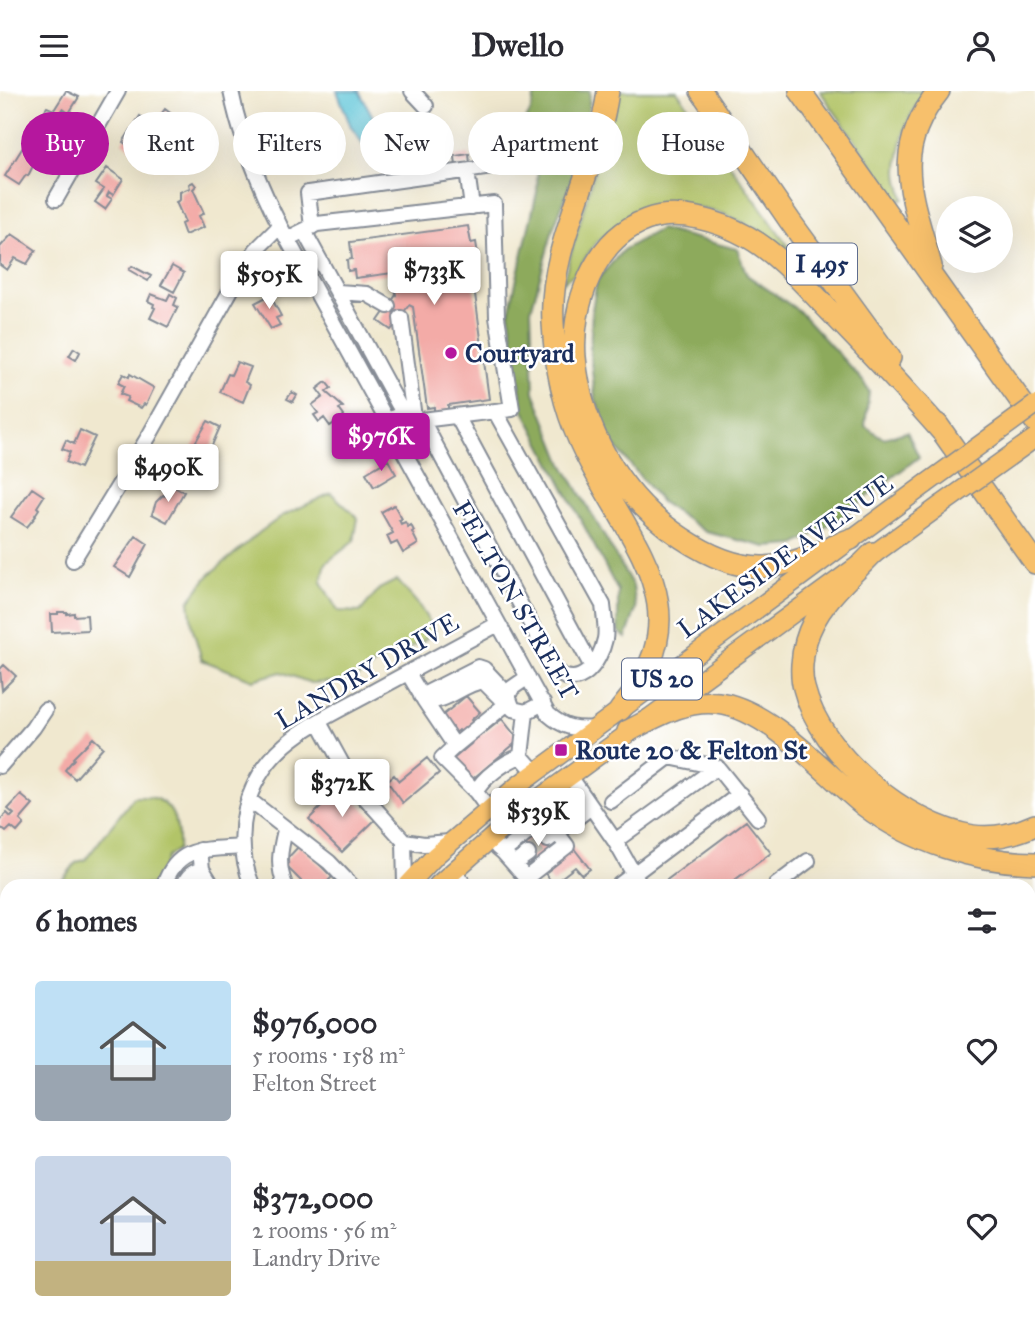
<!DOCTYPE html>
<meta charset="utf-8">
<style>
:root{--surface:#fff;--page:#f2f2f3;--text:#2b2b33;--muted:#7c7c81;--accent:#b5179e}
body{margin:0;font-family:"IM FELL Great Primer",serif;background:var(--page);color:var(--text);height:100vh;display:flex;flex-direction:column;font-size:26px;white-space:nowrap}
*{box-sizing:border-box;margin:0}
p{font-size:23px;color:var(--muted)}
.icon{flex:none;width:38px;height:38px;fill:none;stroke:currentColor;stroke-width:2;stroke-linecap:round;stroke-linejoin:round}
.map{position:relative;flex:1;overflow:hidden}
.side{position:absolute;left:0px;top:788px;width:1036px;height:450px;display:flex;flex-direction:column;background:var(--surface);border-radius:21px 21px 0 0;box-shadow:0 7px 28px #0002}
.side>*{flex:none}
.guide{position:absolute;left:21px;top:21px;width:994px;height:63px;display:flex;gap:14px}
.buttons{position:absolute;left:936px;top:105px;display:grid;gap:14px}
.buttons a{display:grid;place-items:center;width:77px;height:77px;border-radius:50%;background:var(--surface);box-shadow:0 7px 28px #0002;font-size:35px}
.price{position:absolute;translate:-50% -60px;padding:0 16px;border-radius:7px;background:#fff;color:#222;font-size:23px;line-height:46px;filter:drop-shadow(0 2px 4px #0008)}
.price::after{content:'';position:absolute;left:50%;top:42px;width:21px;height:16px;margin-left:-10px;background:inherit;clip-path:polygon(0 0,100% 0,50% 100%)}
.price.on{background:var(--accent);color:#fff}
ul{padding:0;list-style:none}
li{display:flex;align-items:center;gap:21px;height:175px;padding:0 35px}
li span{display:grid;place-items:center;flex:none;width:196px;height:140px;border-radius:7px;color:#555}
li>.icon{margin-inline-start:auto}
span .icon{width:84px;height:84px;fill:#fffc;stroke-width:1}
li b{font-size:30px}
h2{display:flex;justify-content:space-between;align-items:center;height:84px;padding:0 35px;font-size:30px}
.chip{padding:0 24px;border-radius:32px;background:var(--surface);box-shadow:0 7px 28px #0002;font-size:24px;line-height:63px}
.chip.on{background:var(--accent);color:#fff}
header{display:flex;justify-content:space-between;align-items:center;height:91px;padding:0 35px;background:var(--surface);font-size:32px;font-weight:800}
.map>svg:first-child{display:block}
.green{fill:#b2c467;stroke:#667a62;stroke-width:2}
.forest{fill:#8daa5c;stroke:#546c5d;stroke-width:2}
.water{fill:#5bc4d7;stroke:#3b7a9a;stroke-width:2}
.building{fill:#f3aba7}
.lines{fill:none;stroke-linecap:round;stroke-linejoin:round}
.minor-tunnel{stroke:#c5c3b8;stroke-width:14;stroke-dasharray:14 7;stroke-linecap:butt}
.minor-casing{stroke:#868c96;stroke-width:18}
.major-casing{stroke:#868c96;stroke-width:21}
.highway-casing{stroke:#868c96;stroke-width:24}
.minor{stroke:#fff;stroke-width:14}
.major{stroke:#f7c06c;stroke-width:18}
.highway{stroke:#f7c06c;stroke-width:21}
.major-bridge-casing{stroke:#868c96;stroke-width:21;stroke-linecap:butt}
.major-bridge{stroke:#f7c06c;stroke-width:18}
.poi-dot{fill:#b5179e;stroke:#fff;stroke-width:2.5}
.labels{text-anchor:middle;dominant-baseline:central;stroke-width:5;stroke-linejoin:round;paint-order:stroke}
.shield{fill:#fff;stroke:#5f6d8e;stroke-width:2}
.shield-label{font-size:24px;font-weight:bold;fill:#1b2f5e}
.poi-label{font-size:26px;font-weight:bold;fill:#1b2f5e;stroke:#fff;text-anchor:start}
.street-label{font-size:26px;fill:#1b2f5e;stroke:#fff}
</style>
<header><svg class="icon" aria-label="menu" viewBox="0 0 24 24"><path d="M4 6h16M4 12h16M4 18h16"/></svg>Dwello<svg class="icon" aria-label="person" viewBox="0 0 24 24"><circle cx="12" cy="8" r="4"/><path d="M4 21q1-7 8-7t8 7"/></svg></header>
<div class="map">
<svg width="1035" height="1236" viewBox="0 0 1035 1236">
<rect width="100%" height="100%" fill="#fff"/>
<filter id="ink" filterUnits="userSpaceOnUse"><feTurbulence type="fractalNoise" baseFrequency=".0143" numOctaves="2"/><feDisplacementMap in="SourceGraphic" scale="14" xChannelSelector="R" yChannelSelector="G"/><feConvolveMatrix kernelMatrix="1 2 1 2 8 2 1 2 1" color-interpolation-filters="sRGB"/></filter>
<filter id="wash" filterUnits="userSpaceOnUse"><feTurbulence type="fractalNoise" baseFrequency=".00686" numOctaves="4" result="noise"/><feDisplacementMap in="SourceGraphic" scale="28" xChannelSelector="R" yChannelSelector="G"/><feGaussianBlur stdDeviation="1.57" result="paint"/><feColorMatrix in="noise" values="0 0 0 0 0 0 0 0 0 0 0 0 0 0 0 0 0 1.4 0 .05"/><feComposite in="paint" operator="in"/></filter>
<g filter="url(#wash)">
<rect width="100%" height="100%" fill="#f0e8cf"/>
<path class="green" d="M617 0H677L794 163 790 166 759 139 724 123 695 116 629 128 597 150 575 182 563 191Z
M820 0H928C908 20 898 53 898 81 898 90 902 100 904 108L898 110Z
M331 402 358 427 354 450 326 472 321 491 338 520 360 521 379 498 397 489 418 513 435 540 421 552 386 566 351 590 311 592 281 581 253 589 202 569 192 535 189 510 208 485 260 441 282 425Z
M134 706C141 706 151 705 157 708 176 717 179 739 178 758L167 766 155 794H58L77 771 85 769Z
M7 862V897L0 908V869Z"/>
<path class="forest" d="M535 0H590L587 51 553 138 531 219 534 301 563 373 633 495 636 518 626 547 618 540V500L523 318 509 221 537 101 538 63 498 51C521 34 532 31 535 0Z
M660 138 737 158 747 184 799 220 863 290 869 301 865 335 883 347 907 341 919 366 834 431 795 454 766 456 706 441 661 411 610 349 595 306 590 262 592 219 597 189 623 159Z"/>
<path class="water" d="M337 0H359L374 28 394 50 387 54 366 57 351 36Z"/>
<g id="blocks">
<path class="building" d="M66 0 79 6 69 22 63 18 55 30 43 22 47 16 54 19Z
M165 18 178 28 167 42 160 36 154 44 150 42 137 61 123 51 140 25 153 34Z
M23 56 38 65 28 85 26 84 19 94 5 85Z
M469 63 470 73 456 75 455 65Z
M107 77 123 88 113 104 109 101 107 105 112 108 105 118 95 111 104 98 96 93Z
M193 91 196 95 193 98 204 122 199 125 204 136 185 144 181 133 185 131 176 111 180 109V101L190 97 189 93Z
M468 135 471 152 476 151 478 164 473 165 474 172 471 173 489 308 448 314V320L434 322V316L427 317 413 216 409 214 391 239 378 230 396 204 392 182 355 187 354 179 348 180 347 169 352 168 350 151Z
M12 143 36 159 27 173 15 167 7 179 0 174V156Z
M132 175 151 185 148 190 129 179Z
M172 175 184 182 174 201 161 194Z
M151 203 167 209 170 203 177 207 174 214 178 216 168 236 150 227 155 217 153 216 154 213 148 210Z
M270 204 281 225 276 227 280 234 271 238 255 212Z
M74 257 80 261 76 269 69 265Z
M237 271 251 276 245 291 250 294 243 311 220 301 228 283 231 284Z
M123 283 129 286 130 283 154 297 146 314 144 313 141 317 126 310 128 306 120 303 124 295 118 292Z
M326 291 331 297 326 301 343 316 339 318 344 325 330 335 324 327 319 331 314 324 318 322 312 314 323 306 317 298Z
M292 301 297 304 293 311 287 308Z
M208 330 220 336 206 368 190 360Z
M80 339 95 346 80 377 66 371 70 361 62 358 66 349 74 353Z
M388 369 396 383 374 396 366 382Z
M171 394 184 401 167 431 152 423 156 411 163 404 165 405Z
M32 397 44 405 37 416 39 418 35 424 36 425 27 436 11 426Z
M394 414 402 428 399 429 401 433 405 431 408 436 411 434 414 440 412 441 418 453 403 462 397 451 391 454 387 445 393 442 381 421Z
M136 445 148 453 130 486 114 476Z
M58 521H67V523L74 522V525L87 524 88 539 52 541 51 523H58Z
M4 574 16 585 2 599 0 578Z
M466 605 480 621 471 629 483 643 502 628 519 649 469 691 451 670 471 653 459 639 451 645 437 629Z
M93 647 103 656 75 688 65 679 74 668 73 667Z
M427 667 439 682 403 712 387 690 394 684 399 690Z
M342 695 375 729 342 761 309 728Z
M21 704 33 714 20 729 24 733 17 741 11 736 6 741 0 736V729L7 722 11 726 14 723 8 718Z
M746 730 771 762 728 794H660Z
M539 738 557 760 537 775 520 753Z
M300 754 332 786 324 794H305L283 772Z
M572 755 590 778 582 784 575 776 553 793 542 778Z
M1035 1032V1079L1034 1077 1029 1081V1036Z
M7 1112V1142L0 1144V1116Z
M230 1230H304L300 1236H226Z
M526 1230H560L561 1236H527Z
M590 1230H617V1234L591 1236Z
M832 1230H841L844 1236H820Z
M986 1230H1004L1009 1236H990Z"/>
</g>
</g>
<g filter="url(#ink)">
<use href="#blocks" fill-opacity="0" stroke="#868c96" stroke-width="2"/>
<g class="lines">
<path class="minor-tunnel" d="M528 763 548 749"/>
<defs>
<path id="minor" d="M231 0C240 47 259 93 280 135L548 623C564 637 575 639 596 637
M412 0 426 15
M286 45 320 38
M467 80 472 116
M56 108 118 0
M312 136 308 102 528 71
M304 140 404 324
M287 148 317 133 494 113 497 226 512 318 422 329 404 324 388 328
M338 201 367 203 388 215
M401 227 414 327
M457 325 592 576
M422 329 556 580C580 601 600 571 605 548 607 538 604 525 603 514L495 320
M73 469 149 345 237 188 256 159 280 135
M408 582 424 609C446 614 461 593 483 590L498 605 510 610 455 655
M528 586 512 597 508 605 513 618 526 621 543 612
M421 605 478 576 484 578 501 596
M424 609 455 655 442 667 476 701
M319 631 353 693 404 750 405 794
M521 665 526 621
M0 675 33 637 45 619
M569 684 615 750 640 794
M248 708 329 771 351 794
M611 710 669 666 717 676 758 727
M489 719 476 701C482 687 506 670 521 665L536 682
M553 737 557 742 591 716
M404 750 424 753 450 751
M615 750 717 676
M497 756 503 761 546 728 533 712
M200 759 202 778 212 794
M503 761 526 787 567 755 557 742 548 749
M514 773 528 763
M454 779 464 794
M164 794C178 754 205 759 242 756
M184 794C187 785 192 781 202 778
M252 794C232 745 244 690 285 654 311 631 346 616 376 599 417 577 457 555 498 533
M285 794C277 774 280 760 285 739
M619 794 740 703
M776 794 808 770
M7 940 5 947 7 956
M1029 999 1035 994
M0 1053 7 1051
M0 1092 7 1091
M1029 1103 1035 1107
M1029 1124 1035 1117
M1029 1172 1035 1179
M0 1182 7 1187
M0 1228 11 1236
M429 1230 430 1236
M950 1230 953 1236
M27 1236 31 1230
M73 1236 77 1230
M196 1236 199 1230
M329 1236 332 1230
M754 1236 768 1230"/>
<path id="major" d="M408 794 436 764 516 696 926 393
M438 794 522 720 941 414
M117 1236 121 1230"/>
<path id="highway" d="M608 0C598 78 548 153 553 232 555 272 563 314 580 351 624 449 709 515 620 619
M701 0 790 130 890 267
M800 0 1035 330
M931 175C913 107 889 62 939 0
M937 333 1035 472
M851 448C824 459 794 474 765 476 735 477 706 463 682 447 621 407 581 338 575 266 571 215 594 148 646 129 678 117 719 130 748 146 778 163 802 191 826 216 867 258 907 300 945 344
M873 462C848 488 816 514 806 550 802 564 800 583 804 597 820 663 907 735 973 745 994 748 1015 743 1035 734
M628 640C656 626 685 608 718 612 770 618 825 683 865 715 912 751 976 771 1035 772
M143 1236 147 1230"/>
</defs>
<use href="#minor" class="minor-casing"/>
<use href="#major" class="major-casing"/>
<use href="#highway" class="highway-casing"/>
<use href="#minor" class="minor"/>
<use href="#major" class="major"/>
<use href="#highway" class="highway"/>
<defs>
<path id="major-bridge" d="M926 393 1035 314
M941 414 1035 347"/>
</defs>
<use href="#major-bridge" class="major-bridge-casing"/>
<use href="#major-bridge" class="major-bridge"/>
</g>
</g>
<g class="poi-dot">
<circle cx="451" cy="262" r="7"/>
<rect x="554" y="652" width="14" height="14" rx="3.5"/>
</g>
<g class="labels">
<g class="shield">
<rect x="787" y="152.5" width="70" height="41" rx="5"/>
<rect x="622" y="567.5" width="80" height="41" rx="5"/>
</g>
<g class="shield-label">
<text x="822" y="173">I 495</text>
<text x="662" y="588">US 20</text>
</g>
<g class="poi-label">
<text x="465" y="262">Courtyard</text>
<text x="575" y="659">Route 20 &amp; Felton St</text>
</g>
<g class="street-label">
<text transform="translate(785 465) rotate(-36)">LAKESIDE AVENUE</text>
<text transform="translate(516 509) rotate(60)">FELTON STREET</text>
<text transform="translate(367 580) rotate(-30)">LANDRY DRIVE</text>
</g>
</g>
</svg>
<div class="buttons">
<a><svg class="icon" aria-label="layers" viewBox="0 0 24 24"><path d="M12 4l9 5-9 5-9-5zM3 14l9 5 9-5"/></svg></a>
</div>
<b class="price" style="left:434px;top:216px">$733K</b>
<b class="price" style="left:269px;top:220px">$505K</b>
<b class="price on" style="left:381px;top:382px">$976K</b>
<b class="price" style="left:168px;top:413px">$490K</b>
<b class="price" style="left:342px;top:728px">$372K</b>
<b class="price" style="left:538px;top:757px">$539K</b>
<div class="guide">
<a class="chip on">Buy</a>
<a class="chip">Rent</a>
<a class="chip">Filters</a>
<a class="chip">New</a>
<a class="chip">Apartment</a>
<a class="chip">House</a>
</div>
<section class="side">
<h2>6 homes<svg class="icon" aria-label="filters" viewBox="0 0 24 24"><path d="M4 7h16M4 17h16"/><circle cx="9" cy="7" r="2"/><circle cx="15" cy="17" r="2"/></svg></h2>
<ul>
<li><span style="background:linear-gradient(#bfe0f5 60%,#9aa5b1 0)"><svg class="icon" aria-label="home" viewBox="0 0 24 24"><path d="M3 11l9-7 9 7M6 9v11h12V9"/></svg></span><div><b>$976,000</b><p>5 rooms · 158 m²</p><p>Felton Street</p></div><svg class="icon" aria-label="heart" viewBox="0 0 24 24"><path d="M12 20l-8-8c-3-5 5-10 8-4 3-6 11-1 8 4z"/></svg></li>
<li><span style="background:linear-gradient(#c9d6e8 75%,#c2b280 0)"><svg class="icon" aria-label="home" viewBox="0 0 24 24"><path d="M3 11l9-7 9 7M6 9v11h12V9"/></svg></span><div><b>$372,000</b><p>2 rooms · 56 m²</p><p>Landry Drive</p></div><svg class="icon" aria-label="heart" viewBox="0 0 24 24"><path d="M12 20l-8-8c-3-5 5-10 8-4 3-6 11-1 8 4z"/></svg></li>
</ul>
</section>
</div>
